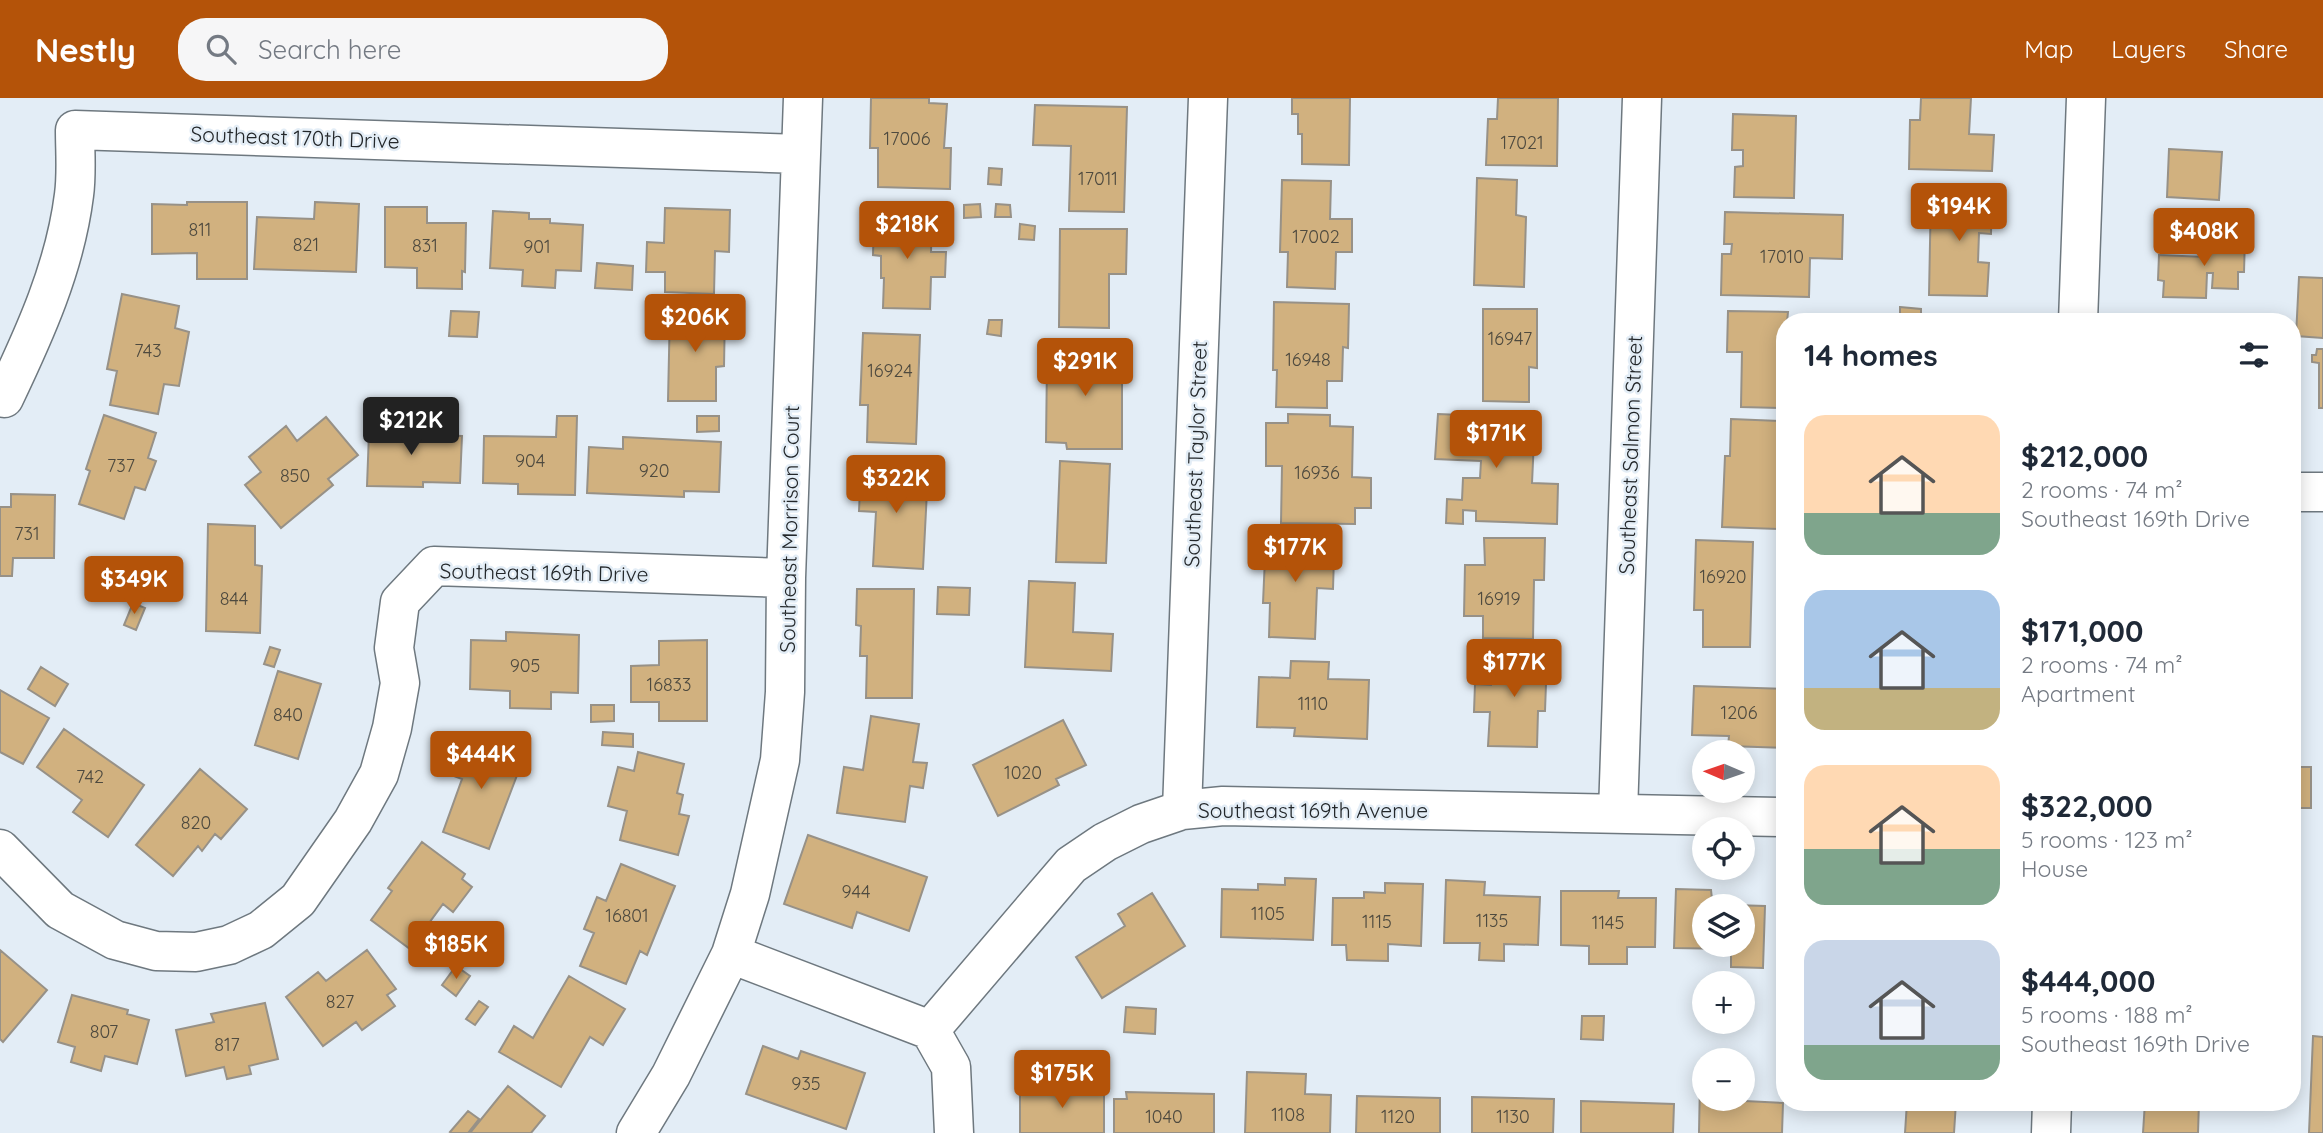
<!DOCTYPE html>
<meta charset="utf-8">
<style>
:root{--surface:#fff;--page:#f6f6f7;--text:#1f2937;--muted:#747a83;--accent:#b45309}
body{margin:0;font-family:Quicksand,sans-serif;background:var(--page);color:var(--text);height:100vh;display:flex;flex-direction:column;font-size:26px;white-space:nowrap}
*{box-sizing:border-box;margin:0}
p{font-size:23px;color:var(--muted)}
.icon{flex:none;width:38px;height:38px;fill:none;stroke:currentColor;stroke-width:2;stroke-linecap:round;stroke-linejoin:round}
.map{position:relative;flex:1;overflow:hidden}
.drawer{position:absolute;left:1776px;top:215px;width:525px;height:798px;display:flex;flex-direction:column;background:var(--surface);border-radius:28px;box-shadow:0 4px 18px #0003}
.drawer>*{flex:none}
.needle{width:46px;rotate:272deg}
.tools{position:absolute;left:1692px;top:642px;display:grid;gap:14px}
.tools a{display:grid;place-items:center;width:63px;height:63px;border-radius:50%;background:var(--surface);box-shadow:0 4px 18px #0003;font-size:35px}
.price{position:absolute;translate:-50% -60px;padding:0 16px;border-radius:7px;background:var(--accent);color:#fff;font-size:23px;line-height:46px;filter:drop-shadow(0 2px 4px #0008)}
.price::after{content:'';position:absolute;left:50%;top:42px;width:21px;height:16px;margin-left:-10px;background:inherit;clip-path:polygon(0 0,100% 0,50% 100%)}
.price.on{background:#222;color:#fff}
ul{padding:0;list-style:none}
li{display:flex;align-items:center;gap:21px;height:175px;padding:0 28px}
li span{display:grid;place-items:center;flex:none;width:196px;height:140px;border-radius:21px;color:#555}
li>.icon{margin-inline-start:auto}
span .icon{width:84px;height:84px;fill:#fffc;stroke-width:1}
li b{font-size:30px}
h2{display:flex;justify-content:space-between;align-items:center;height:84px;padding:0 28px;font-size:30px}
header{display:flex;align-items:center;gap:42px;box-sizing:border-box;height:98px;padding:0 35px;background:var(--accent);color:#fff}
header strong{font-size:33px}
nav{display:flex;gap:38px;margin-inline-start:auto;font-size:24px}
.search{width:490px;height:63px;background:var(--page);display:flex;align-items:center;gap:18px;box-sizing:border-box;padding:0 24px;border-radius:28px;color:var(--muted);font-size:26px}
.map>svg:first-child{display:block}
.building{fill:#d1b17f;stroke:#979187;stroke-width:2;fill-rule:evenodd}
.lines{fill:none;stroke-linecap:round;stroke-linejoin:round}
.minor-casing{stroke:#6e787f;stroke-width:41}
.minor{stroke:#fff;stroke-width:38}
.labels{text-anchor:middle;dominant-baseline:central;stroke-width:5;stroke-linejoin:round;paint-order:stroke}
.number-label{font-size:18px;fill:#4e4a3f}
.street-label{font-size:21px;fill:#23272a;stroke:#e3edf6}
</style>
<header>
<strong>Nestly</strong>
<div class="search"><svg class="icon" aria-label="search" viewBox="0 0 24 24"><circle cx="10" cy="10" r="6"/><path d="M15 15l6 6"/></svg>Search here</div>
<nav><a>Map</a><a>Layers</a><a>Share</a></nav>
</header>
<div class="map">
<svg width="2323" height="1035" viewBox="0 0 2323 1035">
<rect width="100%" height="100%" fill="#e3edf6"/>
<path class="building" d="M871 0H929V5L947 6 944 50H951L950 91 878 89V50H870Z
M1292 0H1350L1349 67 1302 66V36H1298V16H1292Z
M1498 0H1558L1557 68 1486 67 1488 21H1497Z
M1921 0H1971L1969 36 1994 37 1992 73 1909 71 1910 22H1920Z
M1035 7 1127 9 1124 114 1069 113 1071 48 1033 47Z
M1733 16 1796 18 1794 100 1734 99 1735 69 1743 68V52H1732Z
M2169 51 2222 54 2219 102 2167 99Z
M989 70 1002 71 1001 87 988 86Z
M1477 80 1517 82 1516 117 1526 119 1524 189 1474 187Z
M1282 82 1331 83 1330 121H1352V154H1336L1335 191 1287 189 1288 154H1280Z
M1931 94 1992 95 1991 136 1979 135 1978 164 1989 165 1987 198 1929 197Z
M187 104H247V181H197V155L152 156V106L187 107Z
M315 104 359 106 356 174 254 171 257 119 314 121Z
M980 106 981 119 964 120V107Z
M996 106 1010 107 1011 119H995Z
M385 109H427V125H466L465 174 462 173V191L417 190V170L385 169Z
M665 110 730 112 729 154 715 153 714 196 665 194V174H646L647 144 664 145Z
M493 113 529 115V121H550V125L583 127 581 173 556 172 555 190 522 188 523 172 490 170Z
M1725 114 1843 117 1842 161 1810 160 1809 199 1721 197 1722 156H1731L1732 146H1724Z
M874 118H890V121H932L931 154H946L945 179H931L930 211 883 210 884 180H881V158L873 157Z
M1020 126 1035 128 1034 142 1019 141Z
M1060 131H1127L1126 176H1109V230L1059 229Z
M2206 137 2245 139 2244 174H2238V191L2212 190 2213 175H2207L2206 200 2163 199 2164 183 2158 182 2159 157 2205 159Z
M597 165 633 168 632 192 595 190Z
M2299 179 2323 180V240L2296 238Z
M122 196 179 208 175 230 189 234 179 288 164 286 158 316 110 307 117 273 107 271Z
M1274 204 1349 206 1348 250 1343 249 1342 283H1327V310L1276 309 1277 272H1273Z
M1900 209 1921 211V224H1900Z
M670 211 725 212 724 268 716 269V303H668Z
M1483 211H1537V270L1529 269V304L1483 303Z
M451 213 479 214 477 239 449 238Z
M1728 213 1788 214 1787 224H1785V310L1741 309 1742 254H1727Z
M989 222H1002L1001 238 987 236Z
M863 235 920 237 916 346 867 344 868 307H860Z
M1059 246H1116L1115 282 1122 281V351H1067L1066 345 1046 344 1047 265H1058Z
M2317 251H2323V310H2319V265L2312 264V257H2316Z
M1288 316 1330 317V328L1353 329 1352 379 1371 380V410H1355V426L1281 425 1282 368H1266V325H1288Z
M1438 316 1535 320 1532 385 1558 386 1557 426 1476 423V413L1463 412V426L1446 425 1447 401 1462 402 1463 380H1480L1481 363 1435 361Z
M104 317 156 335 148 360 156 363 145 392 135 389 124 421 79 406 90 373 86 371Z
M557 318H577L575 397 518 396V386L483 385 484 338 556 339Z
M697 318H719V333L697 334Z
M326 319 358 357 328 381 333 387 281 430 245 387 261 374 249 359 286 328 297 343Z
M372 319 400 320 399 336 462 338 460 385 423 384V389L367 388 369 335H372Z
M1731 321 1781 323 1778 431 1722 429 1725 358H1730Z
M623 339 721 344 719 394 684 393V399L587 395 589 349 623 351Z
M1060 363 1110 366 1106 465 1056 464Z
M861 369 928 373 923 471 873 468 876 414 859 413Z
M11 396 55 397 54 460H13L12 478H0V409H11Z
M208 426 255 428V467L262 468 260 535 206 533Z
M1266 437 1318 439V458H1334L1333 491 1317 490 1315 541 1269 539 1270 505H1263Z
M1484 440H1545L1544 482H1534L1533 541 1483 540V518H1464L1465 467H1485Z
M1696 442 1753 444 1750 549H1703V512H1694Z
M1029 483 1075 485 1073 534 1113 536 1111 573 1025 569Z
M938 489 970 490 969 517 937 516Z
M857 491H914L912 600H866L867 558H860L861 528 856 527Z
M133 505 145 510 136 532 124 527Z
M506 534 579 537 578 595 551 594V611L510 610V593L470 591 471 542 506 543Z
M707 542V623H659V604H631V568L659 567V543Z
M270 549 280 552 274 569 264 566Z
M1492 556 1547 558 1545 613H1538L1537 649 1488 648 1490 614H1474L1475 586 1491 587Z
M1291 563 1329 564 1328 581 1369 582 1367 641 1294 638 1295 630 1257 629 1259 579 1290 580Z
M41 569 68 586 55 608 28 591Z
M278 573 321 586 298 661 255 647Z
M1694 588 1785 591V650L1728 648 1729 638 1692 637Z
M0 592 49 620 23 666 0 654Z
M591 607H614V623L591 624Z
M871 618 919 626 913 664 927 665 923 690 910 688 905 724 837 715 844 669 863 672Z
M1063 622 1086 667 1056 681 1059 687 998 718 973 667Z
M64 631 144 687 108 739 73 714 82 702 37 669Z
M603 634 633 636V649L602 647Z
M466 637 524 659 489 751 443 734 462 681 451 677Z
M638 654 684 666 677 695 683 697 679 716 689 718 678 757 620 742 627 713 608 708 618 669 634 673Z
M2292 669H2311V710H2292Z
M200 671 247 711 221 741 215 736 202 753 198 748 173 778 136 747Z
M808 737 927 779 909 833 857 814 852 830 784 806Z
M422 744 465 776 462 781 472 789 453 814 443 806 410 851 371 822 392 793 388 790Z
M621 766 675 788 647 857 640 853 626 886 580 868 594 835 584 831 597 799 606 803Z
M1285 780 1316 781 1313 842 1221 839 1222 791 1258 792V786L1285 787Z
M1446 782 1485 784 1484 797 1540 799 1538 847 1504 846V863L1479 862 1480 845H1444Z
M1385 785 1423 786 1421 848 1388 846V863L1347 862 1346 847H1332L1333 800H1364V794L1385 795Z
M1676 791 1711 792 1712 801H1734L1733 807 1765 808 1763 870 1731 869V851L1674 850ZM1704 808H1743V847H1704Z
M1561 793H1619L1618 800H1656L1655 849H1627V866H1589V848L1561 847Z
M1152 795 1185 848 1102 900 1076 859 1125 828 1118 816Z
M2292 829 2300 830 2297 912H2292Z
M0 852 47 892 3 944 0 941Z
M367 852 396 891 387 897 395 908 362 932 356 924 323 948 286 899 318 874 326 883Z
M456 868 470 878 456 898 442 887Z
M569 878 625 911 603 947 590 939 561 989 499 954 514 928 533 940Z
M72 897 128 912 127 916 149 922 137 966 105 958 101 973 71 964 75 949 58 944Z
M479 903 488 909 475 927 466 921Z
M265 905 278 961 249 968 251 976 227 981 224 969 186 978 176 932 214 924 211 916Z
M1126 909 1156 911 1155 936 1124 934Z
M1582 918H1604L1603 942 1581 941Z
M2313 938 2323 939V1035H2309Z
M763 948 798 961 801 953 865 975 846 1031 746 996Z
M1247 974 1306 976 1305 996 1331 997 1330 1035H1245Z
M1700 984H1704V1001L1783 1005 1782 1035H1699Z
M508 988 545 1018 531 1035H470Z
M1020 989H1104V1035H1020Z
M1126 994 1214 996V1035H1114V1001H1127Z
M1357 998 1440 1000V1035H1356Z
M1472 999 1554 1001 1553 1035H1472Z
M1581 1003 1674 1006 1673 1035H1581Z
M1907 1004H1956L1954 1035H1905Z
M2145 1004H2199L2198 1035H2143Z
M468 1013 479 1021 468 1035H452L450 1034Z"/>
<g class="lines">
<defs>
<path id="minor" d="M2078 224 2086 0
M0 299 4 300C35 235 65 169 74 97 77 76 75 53 75 32L800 56
M2292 394H2323
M1182 712 1208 0
M1618 715 1642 0
M0 751 60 812 115 842 156 853 196 854 229 847 261 832 298 802 353 723 379 676 392 630 400 585 394 550 400 504 434 468 786 480
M731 856 930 932
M930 932 1071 767 1105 744 1141 726 1182 712 1223 708 1785 719
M930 932 951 969 954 1035
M636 1035 671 977 731 856 750 796 780 662 785 594 786 480 803 0
M2051 1035 2052 1004"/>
</defs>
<use href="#minor" class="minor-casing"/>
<use href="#minor" class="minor"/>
</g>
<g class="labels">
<g class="number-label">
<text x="907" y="40">17006</text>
<text x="1522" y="44">17021</text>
<text x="1098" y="80">17011</text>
<text x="200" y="131">811</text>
<text x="1316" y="138">17002</text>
<text x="306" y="146">821</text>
<text x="425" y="147">831</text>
<text x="537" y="148">901</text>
<text x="1782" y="158">17010</text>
<text x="1510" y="240">16947</text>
<text x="148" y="252">743</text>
<text x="1308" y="261">16948</text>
<text x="890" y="272">16924</text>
<text x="530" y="362">904</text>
<text x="121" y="367">737</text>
<text x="654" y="372">920</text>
<text x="1317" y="374">16936</text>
<text x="295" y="377">850</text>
<text x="27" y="435">731</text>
<text x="1723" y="478">16920</text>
<text x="234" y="500">844</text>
<text x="1499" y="500">16919</text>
<text x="525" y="567">905</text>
<text x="669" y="586">16833</text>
<text x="1313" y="605">1110</text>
<text x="1739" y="614">1206</text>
<text x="288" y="616">840</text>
<text x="1023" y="674">1020</text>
<text x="90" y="678">742</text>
<text x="196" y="724">820</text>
<text x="856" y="793">944</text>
<text x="1268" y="815">1105</text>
<text x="627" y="817">16801</text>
<text x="1492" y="822">1135</text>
<text x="1377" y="823">1115</text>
<text x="1608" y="824">1145</text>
<text x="340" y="903">827</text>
<text x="104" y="933">807</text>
<text x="227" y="946">817</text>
<text x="806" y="985">935</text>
<text x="1288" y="1016">1108</text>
<text x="1164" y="1018">1040</text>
<text x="1398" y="1018">1120</text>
<text x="1513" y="1018">1130</text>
</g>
<g class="street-label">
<text transform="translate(295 39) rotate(2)">Southeast 170th Drive</text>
<text transform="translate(1195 356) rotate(-88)">Southeast Taylor Street</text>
<text transform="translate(1630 357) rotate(-88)">Southeast Salmon Street</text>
<text transform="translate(789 431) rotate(-89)">Southeast Morrison Court</text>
<text transform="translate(544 474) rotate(1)">Southeast 169th Drive</text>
<text x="1313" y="712">Southeast 169th Avenue</text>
</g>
</g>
</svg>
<div class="tools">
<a><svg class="needle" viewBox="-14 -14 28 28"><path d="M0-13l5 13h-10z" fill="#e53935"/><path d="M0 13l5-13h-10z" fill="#747a83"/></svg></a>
<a><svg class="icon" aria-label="locate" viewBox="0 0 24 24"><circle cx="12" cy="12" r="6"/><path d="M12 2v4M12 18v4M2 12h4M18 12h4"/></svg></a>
<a><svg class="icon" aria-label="layers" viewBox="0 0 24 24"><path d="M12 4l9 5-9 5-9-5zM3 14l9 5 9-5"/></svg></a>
<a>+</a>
<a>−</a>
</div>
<b class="price" style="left:1959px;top:145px">$194K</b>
<b class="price" style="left:907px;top:163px">$218K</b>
<b class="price" style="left:2204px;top:170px">$408K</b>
<b class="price" style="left:695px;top:256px">$206K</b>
<b class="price" style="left:1085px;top:300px">$291K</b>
<b class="price on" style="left:411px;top:359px">$212K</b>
<b class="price" style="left:1496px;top:372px">$171K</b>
<b class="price" style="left:896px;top:417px">$322K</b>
<b class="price" style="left:1295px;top:486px">$177K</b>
<b class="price" style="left:134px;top:518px">$349K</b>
<b class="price" style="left:1514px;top:601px">$177K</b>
<b class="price" style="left:481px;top:693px">$444K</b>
<b class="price" style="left:456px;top:883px">$185K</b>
<b class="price" style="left:1062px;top:1012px">$175K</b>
<section class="drawer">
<h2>14 homes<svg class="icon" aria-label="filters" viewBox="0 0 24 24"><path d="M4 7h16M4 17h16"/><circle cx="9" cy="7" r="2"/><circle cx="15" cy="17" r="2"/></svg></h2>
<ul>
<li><span style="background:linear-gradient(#ffd9b3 70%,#7fa58c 0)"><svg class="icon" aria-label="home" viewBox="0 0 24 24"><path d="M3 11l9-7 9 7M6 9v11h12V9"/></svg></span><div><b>$212,000</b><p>2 rooms · 74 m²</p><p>Southeast 169th Drive</p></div></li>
<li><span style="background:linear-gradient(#a9c7e8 70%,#c2b280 0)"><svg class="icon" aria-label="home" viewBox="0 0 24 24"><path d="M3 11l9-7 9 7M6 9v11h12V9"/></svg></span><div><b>$171,000</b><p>2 rooms · 74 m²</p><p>Apartment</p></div></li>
<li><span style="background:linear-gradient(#ffd9b3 60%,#7fa58c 0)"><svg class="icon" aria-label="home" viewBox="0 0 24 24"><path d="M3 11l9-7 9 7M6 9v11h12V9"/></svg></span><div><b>$322,000</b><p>5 rooms · 123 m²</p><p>House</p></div></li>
<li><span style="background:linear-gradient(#c9d6e8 75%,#7fa58c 0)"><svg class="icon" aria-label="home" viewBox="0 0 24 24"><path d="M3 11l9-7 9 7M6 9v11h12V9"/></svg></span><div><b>$444,000</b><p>5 rooms · 188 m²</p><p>Southeast 169th Drive</p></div></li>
</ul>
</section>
</div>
